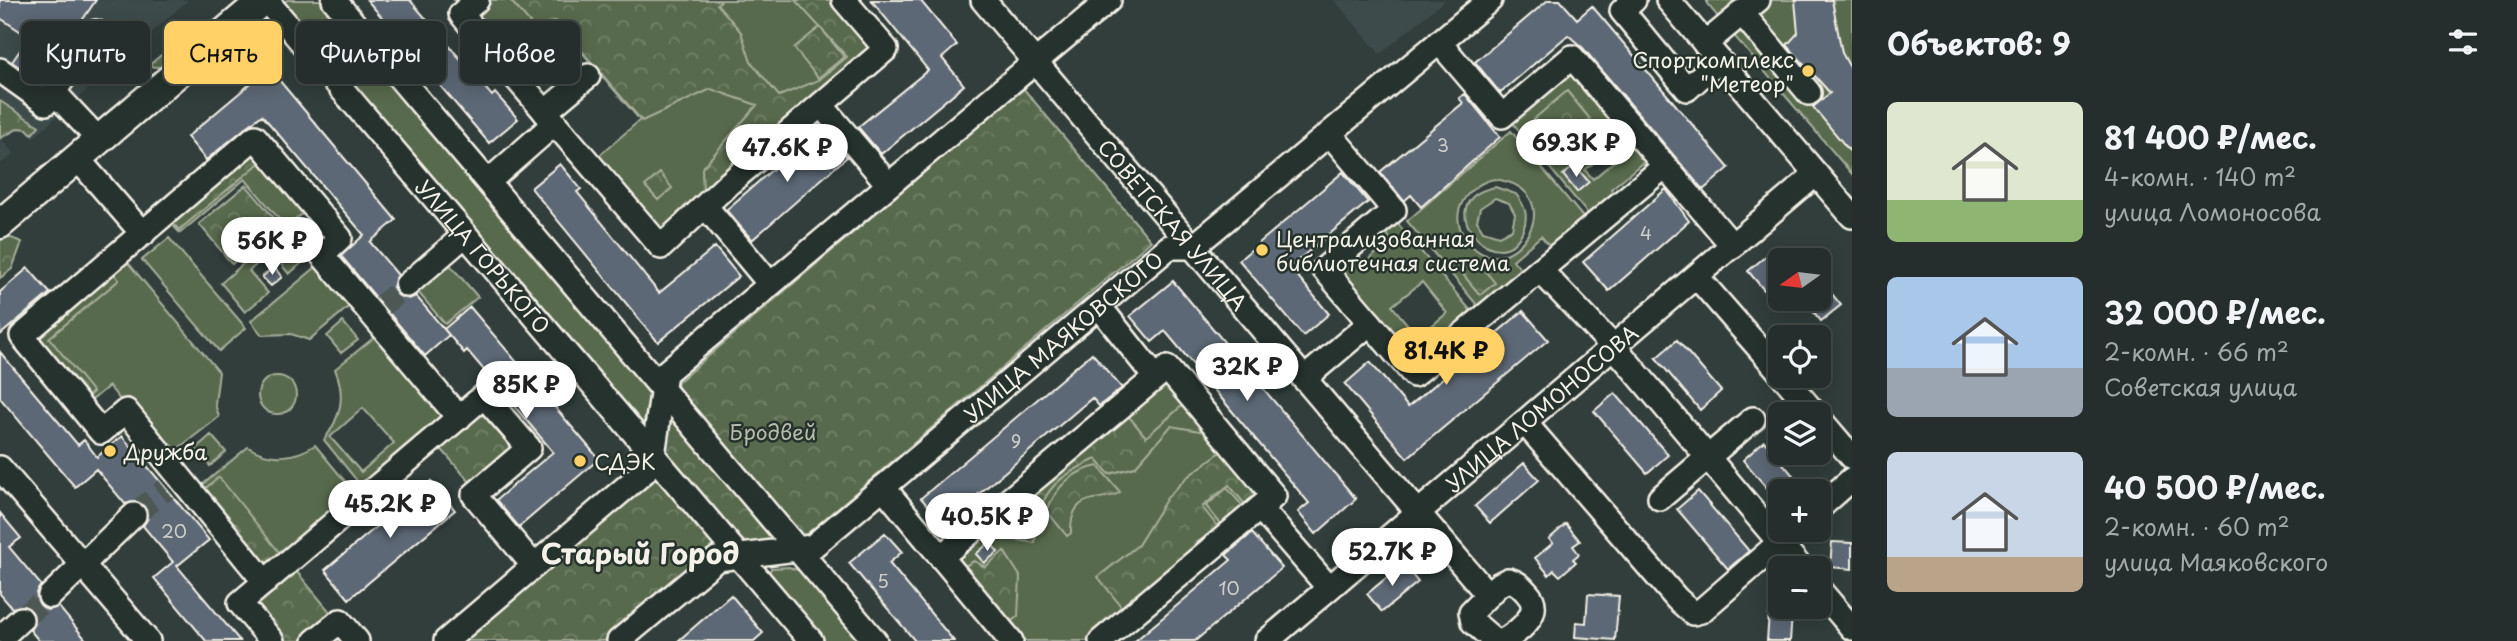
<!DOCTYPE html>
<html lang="ru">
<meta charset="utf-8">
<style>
:root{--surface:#252e2c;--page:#313a38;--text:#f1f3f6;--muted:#a3a8a9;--line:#424a48;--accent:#ffd166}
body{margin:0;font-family:"Playpen Sans",sans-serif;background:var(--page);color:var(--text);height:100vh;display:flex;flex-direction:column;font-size:26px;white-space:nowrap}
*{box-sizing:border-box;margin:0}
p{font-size:23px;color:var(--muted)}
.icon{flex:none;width:38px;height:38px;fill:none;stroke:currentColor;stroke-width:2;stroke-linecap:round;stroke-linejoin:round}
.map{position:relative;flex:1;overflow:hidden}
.panel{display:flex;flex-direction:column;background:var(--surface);width:665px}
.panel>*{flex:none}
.hud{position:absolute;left:21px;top:21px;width:665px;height:63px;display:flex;gap:14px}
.needle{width:46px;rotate:256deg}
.buttons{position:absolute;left:1768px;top:248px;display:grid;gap:14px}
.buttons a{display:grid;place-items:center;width:63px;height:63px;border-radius:10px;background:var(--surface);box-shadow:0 4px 18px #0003,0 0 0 2px var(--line);font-size:35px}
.price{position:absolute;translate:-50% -60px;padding:0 16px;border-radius:24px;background:#fff;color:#222;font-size:23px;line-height:46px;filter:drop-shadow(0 2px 4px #0008)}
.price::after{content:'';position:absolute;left:50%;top:42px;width:21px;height:16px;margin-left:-10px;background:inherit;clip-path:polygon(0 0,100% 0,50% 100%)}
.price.on{background:var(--accent);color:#111}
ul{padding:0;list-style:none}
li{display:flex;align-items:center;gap:21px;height:175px;padding:0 35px}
li span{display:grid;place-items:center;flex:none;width:196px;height:140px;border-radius:10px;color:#555}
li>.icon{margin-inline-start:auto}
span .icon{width:84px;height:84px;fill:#fffc;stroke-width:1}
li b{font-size:30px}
h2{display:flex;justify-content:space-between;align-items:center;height:84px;padding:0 35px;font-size:30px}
.chip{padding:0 24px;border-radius:10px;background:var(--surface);box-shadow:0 4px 18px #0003,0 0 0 2px var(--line);font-size:24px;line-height:63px}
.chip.on{background:var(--accent);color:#111}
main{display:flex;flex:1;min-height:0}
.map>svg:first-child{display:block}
.built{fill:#3e4b4c}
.green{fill:#596b4e;stroke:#a6ae9b;stroke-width:2;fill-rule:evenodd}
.forest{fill:url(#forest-crowns);stroke:#a6ae9b;stroke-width:2}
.building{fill:#5c6875;stroke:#f4f1e8;stroke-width:2}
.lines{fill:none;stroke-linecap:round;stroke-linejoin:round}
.minor-tunnel{stroke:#4e5955;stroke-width:23;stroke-dasharray:23 11;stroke-linecap:butt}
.minor-casing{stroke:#f4f1e8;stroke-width:28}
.major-casing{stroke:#f4f1e8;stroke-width:33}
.minor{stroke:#26332d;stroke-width:23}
.major{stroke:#26332d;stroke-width:28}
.poi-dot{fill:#ffd166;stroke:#26332d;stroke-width:2.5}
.labels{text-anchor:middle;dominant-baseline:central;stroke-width:5;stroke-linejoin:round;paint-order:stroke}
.number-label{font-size:18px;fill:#cecfcb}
.poi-label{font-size:21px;fill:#f4f1e8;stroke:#26332d;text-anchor:start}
.street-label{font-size:21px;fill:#f4f1e8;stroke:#26332d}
.park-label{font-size:21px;fill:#b6bbaa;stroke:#26332d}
.district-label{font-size:28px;font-weight:bold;fill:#f4f1e8;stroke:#26332d}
</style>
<main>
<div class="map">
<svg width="1852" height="641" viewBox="0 0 1852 641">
<defs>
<pattern id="forest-crowns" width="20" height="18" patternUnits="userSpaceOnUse" patternTransform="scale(1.75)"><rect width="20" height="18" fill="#596b4e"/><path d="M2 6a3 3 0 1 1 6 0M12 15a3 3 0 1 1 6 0" fill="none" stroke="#718168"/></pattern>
</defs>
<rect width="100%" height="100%" fill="#313e3b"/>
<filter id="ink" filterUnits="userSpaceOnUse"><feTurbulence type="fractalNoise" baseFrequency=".0143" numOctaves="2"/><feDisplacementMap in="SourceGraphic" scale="14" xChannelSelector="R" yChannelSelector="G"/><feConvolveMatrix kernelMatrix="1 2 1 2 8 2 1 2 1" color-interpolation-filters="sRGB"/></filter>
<g filter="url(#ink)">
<path class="built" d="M0 0H188L33 138 27 131 19 130 2 140 14 154 0 164Z
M1334 0H1445L1380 54Z"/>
<path class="green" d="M287 0H321L651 390 642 430 280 6Z
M454 0H836L878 50 658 238 593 161 640 120 556 22 508 63Z
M1707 0H1852V174L1707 4Z
M195 27 203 36 165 68 148 66Z
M1572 63 1630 132 1585 170 1593 179 1638 141 1658 165 1650 171 1642 163 1611 189 1618 198 1592 219 1507 116Z
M1511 131 1587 222 1554 251 1541 236 1513 260 1525 275 1482 311 1407 221ZM1494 179C1579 190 1508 297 1466 239 1447 213 1467 185 1494 179Z
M254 148 307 210 291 223 316 251 289 274 271 252 249 271 268 293 245 312 221 283 286 227 245 179 180 233 168 220Z
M1495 187 1516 194C1525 206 1529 216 1523 230 1500 286 1424 201 1495 187ZM1495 198 1509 203 1515 214 1512 229 1499 236 1483 231 1477 221 1480 208Z
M1393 218 1476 317 1414 370 1330 270 1353 250 1365 263 1391 240 1381 227ZM1422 282 1447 313 1418 337 1392 306Z
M169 238 246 328 219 351 142 260Z
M444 258 478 297 445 324 412 285Z
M125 259 219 372 215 404 219 417 166 458 109 386 86 405 29 337Z
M321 263 353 303 309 340 291 334 262 335 251 321Z
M343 322 358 340 341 353 327 336Z
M381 332 453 417 366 492 324 440C341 417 346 396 335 369ZM363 408 394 443 361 472 330 437Z
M1166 373 1269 496 1096 641H1016L946 558Z
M258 395a19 19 0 1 1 38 0a19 19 0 1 1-38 0Z
M211 435 226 452 210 466 195 449Z
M315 445 359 498 266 576 195 491 248 447C269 460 294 459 315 445Z
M789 567 809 574 865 641H822L768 577 771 568Z"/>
<path class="forest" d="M510 0H722L717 4 741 32 751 62 779 96 819 80 847 57 795 0H834L876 49 703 195 702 168 757 105 711 89 642 121 556 21 535 29Z
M820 27 844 57 818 78 794 48Z
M1023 88 1151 241 807 534 709 552 604 641H459L648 480 678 382Z
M1567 91 1590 119 1552 152 1528 124Z
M0 101 39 126 32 134 27 129 19 128 0 138Z
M254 150 263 160 179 230 171 220Z
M660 173 672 188 658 200 645 186Z
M246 185 279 224 232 264 199 224Z
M6 236 22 242 12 269 0 278V241Z
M1476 259 1495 283 1480 295 1461 272Z
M112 271 119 280 49 338 93 392 83 400 31 338Z
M1184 404 1206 432 1171 426 1135 467 1109 474 1096 459C1053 479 1037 494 1035 543L1007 538 999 523 1126 413 1146 437Z
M484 405 522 448 475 488 438 445Z
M1223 450 1262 495 1248 508 1229 485 1202 507 1221 531 1124 610 1098 577 1138 545 1167 498 1186 478Z
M1098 466 1120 492C1106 504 1070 487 1071 533L1067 536 1047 511C1056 486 1072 471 1098 466Z
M219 477 283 557 266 570 201 492Z
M1227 488 1247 511 1225 529 1206 506Z
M1004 551 1020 576 1018 616 1008 624 961 568 974 561 985 567Z
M292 566 336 619 309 641H276L245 605Z"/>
<path class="building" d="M0 0H96L79 25 82 27 41 82 12 62 29 37 0 18Z
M367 0H410L492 96 495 93 518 119 489 143Z
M871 0H920L957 45 942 58 964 85 881 154 858 127 928 70Z
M1548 0H1560L1577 19 1592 6 1729 168 1703 190 1583 48 1568 35 1500 93 1475 62Z
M1795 0H1832L1842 53 1852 71V154L1813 107 1830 93 1787 45 1798 33Z
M549 29 565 48 570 44 580 55 551 81 525 50Z
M269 68 396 220 370 242 398 275 393 287 397 295 409 299 416 296 449 335 425 356 341 256 364 235 262 115 206 160 187 137Z
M1465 94 1500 137 1421 207 1411 195 1404 201 1380 172 1463 103 1459 98Z
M821 127 847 157 752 240 726 210Z
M560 164 581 189 577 192 659 293 715 247 739 276 658 342 531 188Z
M1575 166 1589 182 1577 192 1563 175Z
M1343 172 1368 202 1290 267 1329 314 1303 336 1239 260Z
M1666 189 1689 221 1609 291 1583 262Z
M1772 251 1780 261V276L1764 290 1748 271Z
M274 267 282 277 271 286 262 277Z
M28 268 50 293 0 335V292Z
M1818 277 1841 305 1821 321 1803 299H1818Z
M1173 281 1356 499 1316 534 1298 512 1309 503 1165 331 1152 342 1130 316Z
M470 307 599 459 519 527 496 500 553 452 467 350 464 353 444 329Z
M1523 311 1548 340 1407 458 1345 384 1370 362 1408 407Z
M1677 340 1721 391 1700 410 1656 358Z
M0 352 78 445 84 440 97 457 122 436 209 540 177 566 240 641H206L154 578 173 562 143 526 148 518 144 505 137 501 125 504 96 469 75 487 0 398Z
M1092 353 1122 388 1099 406 1092 398 967 504 973 512 950 532 921 498Z
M1615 393 1668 455 1647 473 1594 411Z
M1764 441 1807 492H1780V503L1743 460Z
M1524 463 1539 480 1490 523 1475 506Z
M431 481 455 510 349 599 325 570Z
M1698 491 1749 551 1728 569 1677 509Z
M0 513 21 538 9 547 41 585 36 593 40 605 47 610 59 607 87 641H39L30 630 35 622 32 610 24 606 12 608 0 594Z
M1566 524 1580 541 1573 546 1579 554 1573 559 1576 562 1560 576 1554 570 1549 575 1535 558 1553 543 1549 539Z
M885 533 902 552 889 563 954 641H915L849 563Z
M1252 533 1282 568 1195 641H1135L1231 560 1226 555Z
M990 542 998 552 984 563 976 554Z
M1832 542 1852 543V569L1830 567Z
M1403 564 1418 582 1382 612 1367 594Z
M1588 594 1619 596 1615 640 1575 637 1576 622 1586 623Z
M731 595 763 633 754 641H678Z
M1769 613 1792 614 1790 641H1767Z"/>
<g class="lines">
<path class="minor-tunnel" d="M378 309 407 285
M134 515 166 489
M21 619 50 596"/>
<defs>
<g id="minor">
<path id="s1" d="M266 0 811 641"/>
<path d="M334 0 875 641"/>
<path d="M477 0 461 14 661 247 727 185 886 49 844 0"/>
<path id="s2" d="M983 0 1488 595"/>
<path d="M1634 0 1622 11 1687 89 1719 60"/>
<path d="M1668 0 1852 216"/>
<path d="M1741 12 1809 93"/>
<path d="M1439 42 1502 116 1572 57 1733 246"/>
<path d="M1705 44 1758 0"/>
<path d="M0 70 46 103 96 32"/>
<path d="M54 92 99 140"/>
<path d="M821 105 888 184"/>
<path d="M545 112 588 76"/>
<path d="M77 158 143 234"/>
<path d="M488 182 555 123"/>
<path d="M706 207 770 284"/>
<path d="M1540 270 1624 358 1802 569"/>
<path d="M1697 277 1780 372"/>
<path d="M407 285 465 235"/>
<path d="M1099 306 1155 377"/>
<path d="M1370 323 1414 375 1665 166"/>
<path d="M1783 376 1816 415"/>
<path d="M1304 379 1370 323 1324 269 1394 210 1330 134"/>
<path d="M1818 417 1852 457"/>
<path d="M1525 423 1677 599 1693 613 1701 611 1794 530"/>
<path d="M0 468 148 641"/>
<path d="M883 487 1011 641"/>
<path d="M1660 498 1753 419"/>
<path d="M1260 508 1329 588"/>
<path d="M1818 509 1852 479"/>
<path d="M941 557 1167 368 1274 496 1101 641"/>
<path d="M265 582 126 411 101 432 22 336 255 137 340 238 322 255 459 418"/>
<path d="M1818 588 1852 628"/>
<path d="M50 596 134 515"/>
<path d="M6 633 21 619"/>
<path d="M272 641 240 603 484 396 529 448 474 495 534 566"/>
<path d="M315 641 340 621 357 641"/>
<path d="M446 641 644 472 653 455 665 373 1109 0"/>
<path id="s3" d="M619 641 717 559 812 547 1169 247H1193L1490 0"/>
<path id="s4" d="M1267 641 1816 174"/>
<path d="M1495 641 1473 622 1471 612 1498 585 1508 580C1517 582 1521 586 1527 593 1545 611 1520 631 1503 641"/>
</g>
<path id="major" d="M0 224 263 0"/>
</defs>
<use href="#minor" class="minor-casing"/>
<use href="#major" class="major-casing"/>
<use href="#minor" class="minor"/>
<use href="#major" class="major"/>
</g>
</g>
<g class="poi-dot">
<circle cx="1808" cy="71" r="7"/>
<circle cx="1262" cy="250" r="7"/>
<circle cx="110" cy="451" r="7"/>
<circle cx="580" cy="461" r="7"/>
</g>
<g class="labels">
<g class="number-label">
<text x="1443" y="144">3</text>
<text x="1646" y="232">4</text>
<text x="1016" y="440">9</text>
<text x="174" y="530">20</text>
<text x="883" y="580">5</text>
<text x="1229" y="587">10</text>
</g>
<g class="poi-label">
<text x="1794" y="59" text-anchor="end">Спорткомплекс<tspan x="1794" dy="24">"Метеор"</tspan></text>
<text x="1276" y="238">Централизованная<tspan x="1276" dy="24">библиотечная система</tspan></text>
<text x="124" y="451">Дружба</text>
<text x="594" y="461">СДЭК</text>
</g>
<g class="street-label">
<text stroke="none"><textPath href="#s2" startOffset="294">СОВЕТСКАЯ УЛИЦА</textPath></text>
<text stroke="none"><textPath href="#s1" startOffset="336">УЛИЦА ГОРЬКОГО</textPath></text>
<text stroke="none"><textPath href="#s3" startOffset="551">УЛИЦА МАЯКОВСКОГО</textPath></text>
<text stroke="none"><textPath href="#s4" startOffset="360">УЛИЦА ЛОМОНОСОВА</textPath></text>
</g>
<g class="park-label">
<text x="773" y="431">Бродвей</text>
</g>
<g class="district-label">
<text x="640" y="552">Старый Город</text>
</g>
</g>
</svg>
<div class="buttons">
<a><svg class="needle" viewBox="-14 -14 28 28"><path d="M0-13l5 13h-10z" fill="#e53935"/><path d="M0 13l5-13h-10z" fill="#a3a8a9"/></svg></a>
<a><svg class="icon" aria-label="locate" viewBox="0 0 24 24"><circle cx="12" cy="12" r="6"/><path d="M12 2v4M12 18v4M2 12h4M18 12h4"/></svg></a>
<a><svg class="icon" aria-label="layers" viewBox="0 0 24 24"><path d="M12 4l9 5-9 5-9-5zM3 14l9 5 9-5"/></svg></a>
<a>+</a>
<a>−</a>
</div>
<b class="price" style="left:1576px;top:179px">69.3K ₽</b>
<b class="price" style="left:787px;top:184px">47.6K ₽</b>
<b class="price" style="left:272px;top:277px">56K ₽</b>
<b class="price on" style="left:1446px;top:387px">81.4K ₽</b>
<b class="price" style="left:1247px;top:403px">32K ₽</b>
<b class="price" style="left:526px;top:421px">85K ₽</b>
<b class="price" style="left:390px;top:540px">45.2K ₽</b>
<b class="price" style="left:987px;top:553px">40.5K ₽</b>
<b class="price" style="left:1392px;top:588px">52.7K ₽</b>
<div class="hud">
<a class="chip">Купить</a>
<a class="chip on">Снять</a>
<a class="chip">Фильтры</a>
<a class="chip">Новое</a>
</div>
</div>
<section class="panel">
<h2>Объектов: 9<svg class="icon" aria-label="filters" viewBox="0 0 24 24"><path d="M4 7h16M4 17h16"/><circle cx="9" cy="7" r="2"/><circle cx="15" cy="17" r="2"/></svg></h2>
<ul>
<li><span style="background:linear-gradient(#dfe7d0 70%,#8fb573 0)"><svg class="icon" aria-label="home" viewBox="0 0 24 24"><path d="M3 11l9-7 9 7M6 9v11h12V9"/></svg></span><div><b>81 400 ₽/мес.</b><p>4-комн. · 140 m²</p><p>улица Ломоносова</p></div></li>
<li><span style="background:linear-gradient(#a9c7e8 65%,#9aa5b1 0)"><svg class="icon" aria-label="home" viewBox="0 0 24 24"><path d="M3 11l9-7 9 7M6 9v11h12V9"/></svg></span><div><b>32 000 ₽/мес.</b><p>2-комн. · 66 m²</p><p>Советская улица</p></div></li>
<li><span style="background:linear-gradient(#c9d6e8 75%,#b9a48a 0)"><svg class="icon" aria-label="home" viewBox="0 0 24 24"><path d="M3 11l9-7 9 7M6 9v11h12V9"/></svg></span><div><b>40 500 ₽/мес.</b><p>2-комн. · 60 m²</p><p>улица Маяковского</p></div></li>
</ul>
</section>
</main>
